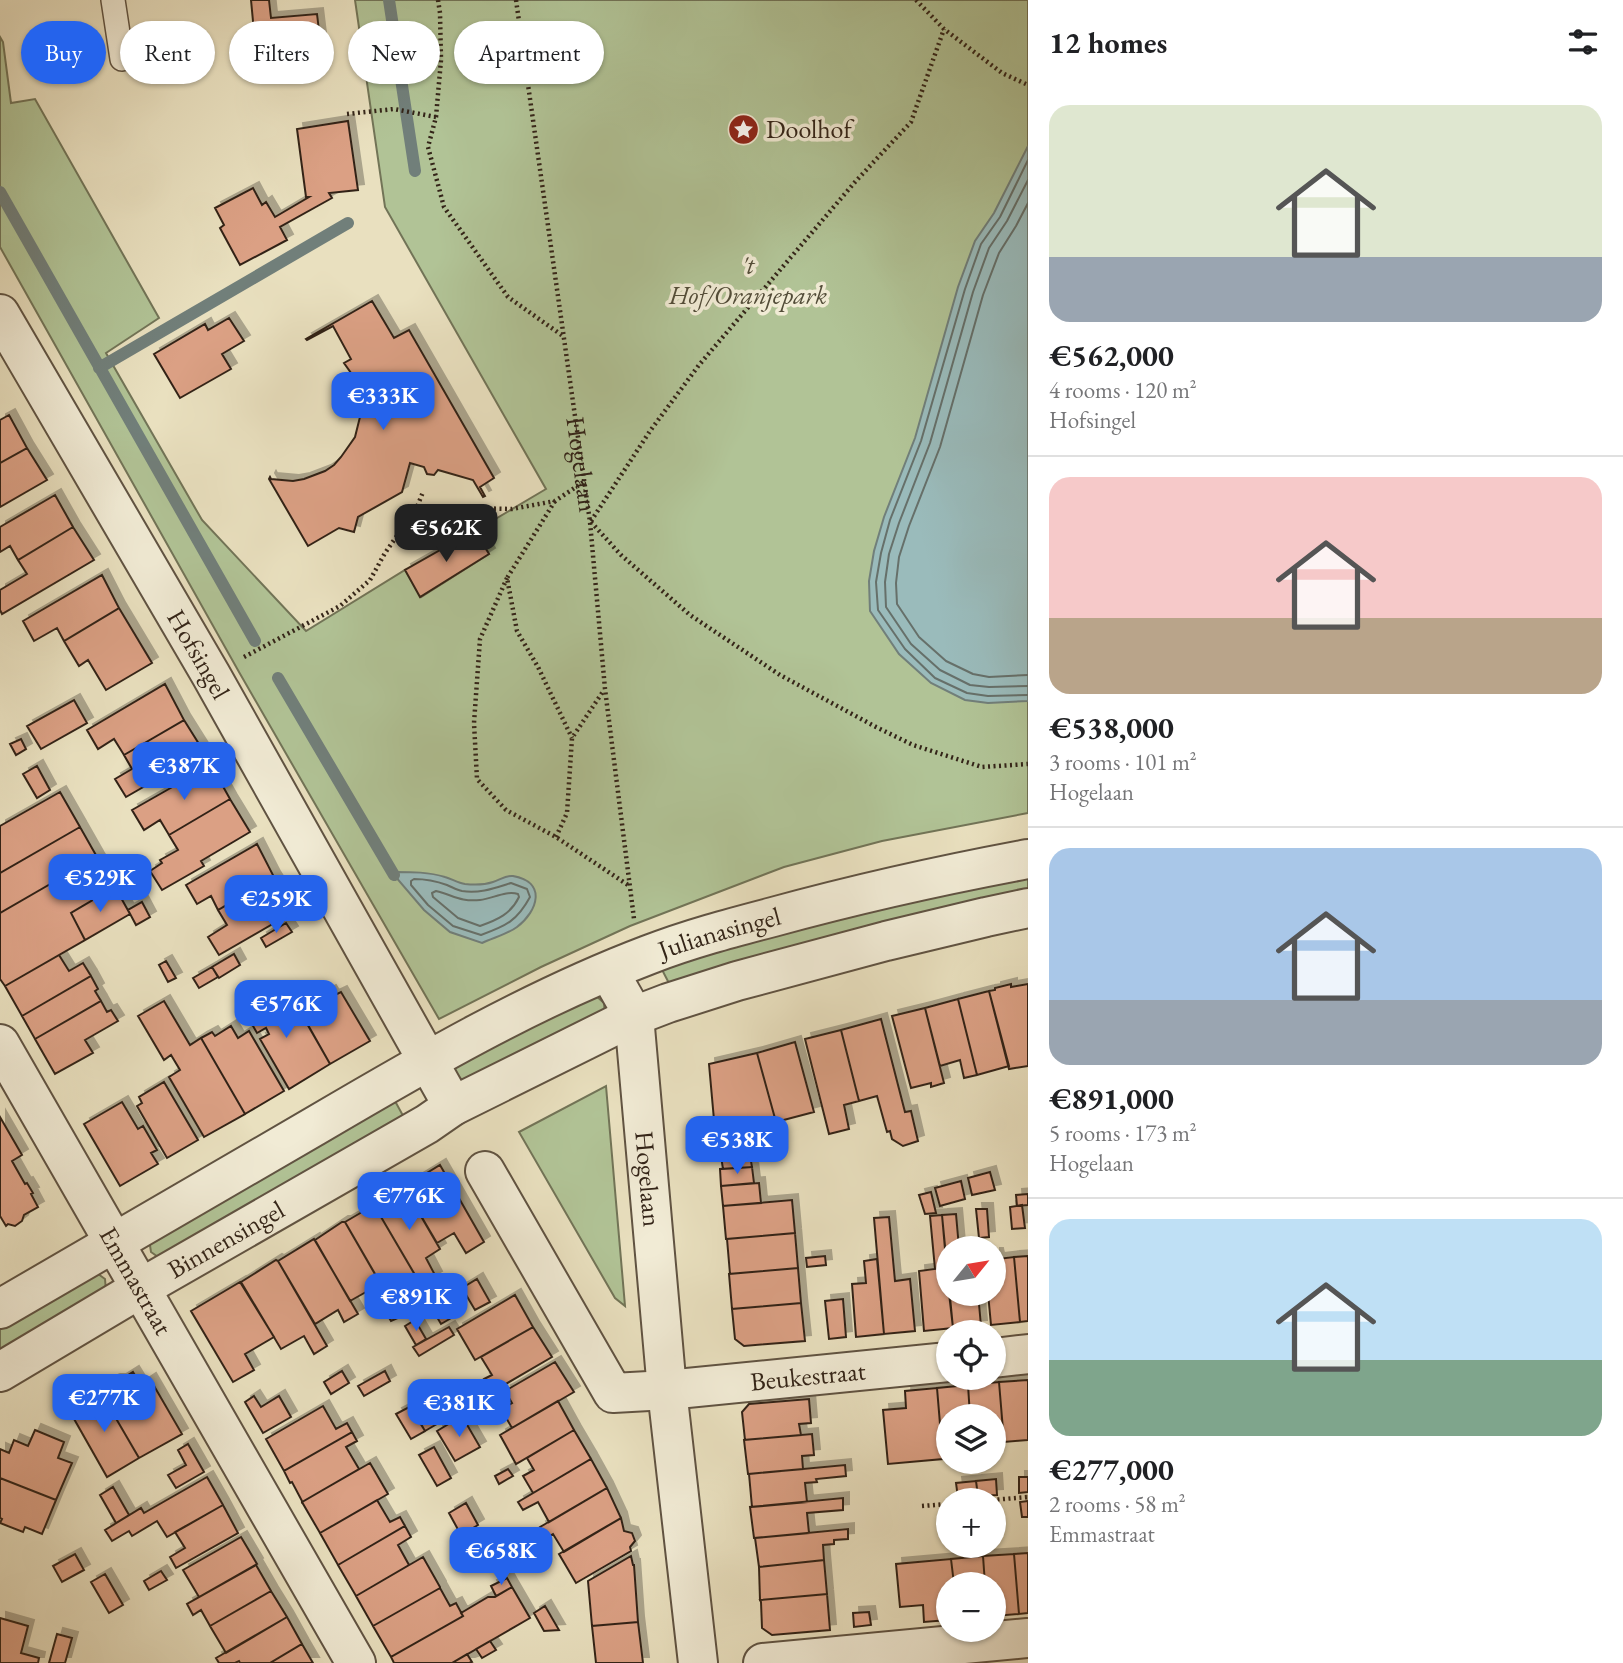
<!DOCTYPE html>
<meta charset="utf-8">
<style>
:root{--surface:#fff;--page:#f6f6f6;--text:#202124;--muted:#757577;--line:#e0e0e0;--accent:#2563eb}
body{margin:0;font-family:"EB Garamond",serif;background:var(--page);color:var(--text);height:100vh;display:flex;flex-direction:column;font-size:26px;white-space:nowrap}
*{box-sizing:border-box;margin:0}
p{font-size:23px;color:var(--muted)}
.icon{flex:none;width:38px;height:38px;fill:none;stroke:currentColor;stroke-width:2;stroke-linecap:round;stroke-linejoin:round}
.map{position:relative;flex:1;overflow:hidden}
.side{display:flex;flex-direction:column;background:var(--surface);width:595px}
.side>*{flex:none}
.banner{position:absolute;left:21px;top:21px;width:665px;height:63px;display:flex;gap:14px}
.needle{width:46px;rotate:60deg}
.controls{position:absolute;left:936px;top:1236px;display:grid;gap:14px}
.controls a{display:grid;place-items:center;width:70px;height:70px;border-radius:50%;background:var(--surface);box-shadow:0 2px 5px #0004;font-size:35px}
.price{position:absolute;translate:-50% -60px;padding:0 16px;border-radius:14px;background:var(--accent);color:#fff;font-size:23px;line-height:46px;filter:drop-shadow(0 2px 4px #0008)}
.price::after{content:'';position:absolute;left:50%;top:42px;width:21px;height:16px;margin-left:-10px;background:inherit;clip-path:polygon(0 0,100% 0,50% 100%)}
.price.active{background:#222;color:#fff}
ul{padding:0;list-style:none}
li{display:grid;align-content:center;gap:14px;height:371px;padding:0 21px}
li+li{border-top:2px solid var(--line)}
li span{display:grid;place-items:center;height:217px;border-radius:21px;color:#555}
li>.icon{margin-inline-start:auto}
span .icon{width:126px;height:126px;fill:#fffc;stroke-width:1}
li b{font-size:30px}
h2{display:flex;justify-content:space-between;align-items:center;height:84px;padding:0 21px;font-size:30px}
.chip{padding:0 24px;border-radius:32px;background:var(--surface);box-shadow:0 2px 5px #0004;font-size:24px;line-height:63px}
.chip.active{background:var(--accent);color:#fff}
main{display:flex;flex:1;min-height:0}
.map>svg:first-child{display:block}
.green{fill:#b1c396;stroke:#727457;stroke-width:2}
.water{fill:#9abbbb;stroke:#717f7a;stroke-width:2}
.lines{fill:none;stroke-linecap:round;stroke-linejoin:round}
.shore{stroke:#66706a;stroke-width:2}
.stream{stroke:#717f7a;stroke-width:12}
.building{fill:#dba084;stroke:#332418;stroke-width:2;filter:url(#shadow)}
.service-casing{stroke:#605342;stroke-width:26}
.minor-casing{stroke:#605342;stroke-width:42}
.tertiary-casing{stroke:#605342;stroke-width:42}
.path{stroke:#332418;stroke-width:4.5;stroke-dasharray:2 3.5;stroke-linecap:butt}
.service{stroke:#f1ebd5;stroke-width:23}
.minor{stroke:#f1ebd5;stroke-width:38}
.tertiary{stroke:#f1ebd5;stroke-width:38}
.labels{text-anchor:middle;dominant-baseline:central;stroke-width:7;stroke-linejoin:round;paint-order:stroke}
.poi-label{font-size:26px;fill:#332418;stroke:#f1ebd5;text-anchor:start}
.park-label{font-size:26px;font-style:italic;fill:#524c38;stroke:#f1ebd5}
.street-label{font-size:26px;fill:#332418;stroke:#f1ebd5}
</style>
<main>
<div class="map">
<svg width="1028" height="1663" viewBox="0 0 1028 1663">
<defs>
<filter id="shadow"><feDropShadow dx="6" dy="-6" stdDeviation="0" flood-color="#0004"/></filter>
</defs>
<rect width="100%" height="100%" fill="#e9e0bf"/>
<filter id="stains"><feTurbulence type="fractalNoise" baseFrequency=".00286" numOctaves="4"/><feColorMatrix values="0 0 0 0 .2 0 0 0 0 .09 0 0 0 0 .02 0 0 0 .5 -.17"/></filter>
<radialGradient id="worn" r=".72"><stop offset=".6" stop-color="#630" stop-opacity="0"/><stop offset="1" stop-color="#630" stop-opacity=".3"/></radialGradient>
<path class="green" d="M355 0H1028V813L882 841 784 867 630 926 541 967 439 1019 239 672 0 247V37L3 42 11 103 35 99 159 318 106 353 202 520 306 631 405 570 421 597 489 554 475 531 546 489 385 207Z
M1028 869V897L672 989 658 962Z
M593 993 604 1003 605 1016 463 1081 455 1073 453 1065Z
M606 1086 625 1306 615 1298 519 1132Z
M390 1092 406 1121 161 1259 151 1252 149 1239Z
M94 1271 105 1279 106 1291 0 1360V1320Z"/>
<path class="water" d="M1028 146V701L988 703 965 700 931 683 899 654 870 611 869 581 874 551 884 517 915 438 958 287 975 241 994 213Z
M396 872C412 872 429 872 445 877 452 879 458 883 465 884 474 885 484 885 493 882 500 880 506 875 513 876 547 882 538 911 517 927 508 934 492 938 482 943L450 932 424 910 394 875Z"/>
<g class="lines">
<path class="shore" d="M1028 160 1000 217 981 244 965 289 921 441 890 520 881 553 876 582 878 610 905 649 935 678 967 693 988 696 1028 695
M1028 180 1007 221 989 248 973 292 930 443 899 523 889 554 885 582 886 607 911 644 940 670 970 685 989 687 1028 686
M1028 203 1016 226 999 253 983 295 940 447 909 526 899 557 896 583 897 604 919 637 946 661 973 674 989 677 1028 675
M414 879C425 879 436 881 447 885 452 887 457 890 462 891 479 894 495 888 511 883L527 889 530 897C517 921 506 926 481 935L453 926 428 905 411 885V881Z
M436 891C453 895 460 902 480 900 492 899 506 890 518 894L519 897C511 914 497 920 480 926L458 918 433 897 432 893Z"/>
<path class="stream" d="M389 0 415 171
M0 192 255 641
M99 368 348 223
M278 678 394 875"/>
</g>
<path class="building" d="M251 0H269L271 18 317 14 321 47 256 53Z
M348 121 358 190 329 193 332 198 280 227 287 240 240 265 220 228 224 225 215 208 253 188 262 205 266 202 275 217 309 197H306L297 129Z
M372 301 394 338 409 330 494 478 480 487 485 496 483 497 473 480 438 470 434 475 427 474 424 467 410 463 402 492 358 517 354 532 339 528 308 546 269 479 270 477 271 479 293 481 304 479 325 471 334 465 341 457 355 437 360 417 358 393 351 373 344 363 351 359 333 326 307 340 306 339Z
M229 318 244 341 222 354 231 369 180 398 154 354 205 324 208 330Z
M9 415 27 448 0 463V420Z
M27 448 47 480 0 507V463Z
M55 495 73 527 18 560 10 546 0 552V527Z
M73 527 94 560 2 614 0 610V590L27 574 18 560Z
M475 531 489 554 420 597 405 570 442 549 443 550Z
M102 575 119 608 64 641 57 628 34 641 23 621Z
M119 608 152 663 106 690 88 660 79 666 64 641Z
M165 684 184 720 124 755 114 739 98 749 87 730Z
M74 700 87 723 41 749 27 726Z
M184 720 204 752 126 797 115 779 132 769 124 755Z
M21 739 26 749 16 755 10 744Z
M211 765 230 799 169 835 160 820 144 830 132 810Z
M37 766 50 790 37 798 23 774Z
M60 792 80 827 0 873V826Z
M230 799 250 832 201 861 204 866 162 890 150 871 162 863 160 860 178 850 169 835Z
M80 827 97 857 0 913V873Z
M257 844 274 877 218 910 211 896 197 904 186 885Z
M97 857 115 887 71 913 85 940 5 986 0 979V913Z
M274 877 295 911 219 955 208 937 227 925 218 910Z
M115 887 130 914 85 940 71 913Z
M142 902 150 917 136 925 128 910Z
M286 923 292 932 266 947 261 938Z
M234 954 240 965 219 978 212 967Z
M59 955 69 971 83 963 91 976 22 1016 5 986Z
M166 961 176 978 168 982 159 965Z
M212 967 218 977 199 988 193 978Z
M91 976 98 989 95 991 101 1001 35 1039 22 1016Z
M1011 984V987L1028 984V1066L1009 1069 989 991 995 990V988Z
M264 989 282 1019 299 1009 330 1064 289 1089 260 1039 269 1034 266 1028 257 1033 240 1003Z
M315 989 319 997 330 991 333 996 341 992 370 1041 330 1064 294 1001Z
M989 991 1009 1066 977 1075 958 999Z
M958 999 977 1075 964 1078 960 1060 940 1066 925 1008Z
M101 1001 107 1012 111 1010 118 1021 85 1040 93 1053 55 1074 35 1039Z
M164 1001 190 1045 201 1038 245 1114 204 1137 169 1077 180 1070 171 1055 164 1060 138 1016Z
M925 1008 944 1083 931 1087V1083L911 1088 892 1016Z
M881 1019 905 1112 911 1111 918 1141 903 1146 892 1139 890 1131 887 1132 877 1096 859 1101 841 1030Z
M231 1026 238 1038 249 1031 284 1091 245 1114 201 1038 212 1032 215 1036Z
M841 1030 859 1101 844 1105 849 1129 829 1134 805 1039Z
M795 1042 814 1112 776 1122 757 1053Z
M757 1053 776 1122 753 1128 757 1141 720 1150 715 1131 709 1064Z
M164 1082 198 1140 167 1158 137 1106 142 1103 139 1097Z
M122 1102 138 1129 143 1126 157 1150 151 1153 158 1164 120 1186 84 1124Z
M0 1117 22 1155 12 1161 25 1184 27 1183 33 1193 31 1194 38 1207 24 1215 22 1221 15 1226 8 1224 6 1226 0 1216Z
M748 1143 752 1167 723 1169 720 1150Z
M440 1165 484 1242 466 1253 454 1233 437 1243 404 1187Z
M752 1167 754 1183 721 1186 720 1169Z
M990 1172 995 1190 972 1195 968 1178Z
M961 1181 965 1199 940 1206 935 1188Z
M759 1183 761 1203 723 1206 721 1186Z
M401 1187 402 1189 404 1187 440 1249 426 1258 436 1277 421 1285 374 1205Z
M931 1192 936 1213 925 1214 919 1195Z
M1028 1194V1205L1017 1206 1016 1195Z
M792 1200 795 1233 726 1239 723 1206Z
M374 1205 415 1275 401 1283 407 1293 391 1302 345 1222Z
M1022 1205 1025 1228 1012 1229 1010 1207Z
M976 1209H987L989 1237 979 1238Z
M956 1214 959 1248H948V1283L942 1215Z
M942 1215 953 1328 924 1331 919 1271 935 1269 930 1216Z
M889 1217 895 1281 910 1279 915 1331 884 1334 874 1218Z
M342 1222H345L400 1317 391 1321 383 1307 377 1311 366 1292 350 1301 315 1240Z
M795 1233 798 1268 730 1274 727 1239Z
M314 1239 358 1314 344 1322 338 1310 315 1324 278 1261Z
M994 1254H997L998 1259 1014 1257 1020 1322 991 1325 988 1293H994Z
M825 1256 826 1265 807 1267 806 1258Z
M1028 1256V1321L1020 1322 1014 1257Z
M877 1259 884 1334 856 1337 852 1284 866 1283 864 1261Z
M276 1260 278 1261 327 1346 314 1354 304 1336 281 1349 241 1282Z
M798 1268 801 1303 732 1309 729 1274Z
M477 1279 490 1302 475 1310 462 1288Z
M240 1282 274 1337 245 1354 254 1370 233 1382 191 1311Z
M949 1293H978L981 1326 953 1328Z
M515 1295 533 1327 475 1360 457 1329Z
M843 1299 846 1337 829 1339 825 1301Z
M445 1303 453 1317 441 1324 433 1310Z
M801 1303 805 1341 744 1346 735 1339 732 1309Z
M415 1320 426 1339 416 1345 405 1326Z
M449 1327 454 1335 419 1356 413 1347Z
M533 1327 552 1357 492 1392 484 1379 492 1375 481 1357Z
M555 1362 574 1392 512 1428 501 1409 512 1403 505 1391Z
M342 1371 349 1383 331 1394 324 1382Z
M385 1371 390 1381 364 1396 358 1386Z
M133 1372 141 1385 150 1379 182 1434 139 1458 100 1391 103 1390 109 1382 114 1380H120Z
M1028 1380V1440L1004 1442 999 1382Z
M999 1382 1004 1442 994 1443V1416H970L968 1385Z
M968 1385 970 1416H948V1447L942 1448 937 1388Z
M937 1388 943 1459 888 1464 883 1410 906 1408 905 1391Z
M100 1391 139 1458 107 1477 69 1410 81 1403 87 1395Z
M254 1396 261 1407 279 1396 291 1417 263 1433 245 1402Z
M809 1399 811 1423 799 1424 801 1435 745 1440 742 1412 749 1404Z
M558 1401 574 1430 516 1464 500 1435Z
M448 1404 454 1414 425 1431 419 1421Z
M323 1406 336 1429 347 1423 352 1432 284 1471 266 1439Z
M411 1406 425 1431 411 1439 396 1414Z
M462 1416 480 1447 455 1461 437 1431Z
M35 1430 64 1442 58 1458 72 1463 56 1500 0 1478V1449L9 1453 14 1440 28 1446Z
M574 1430 591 1459 533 1493 523 1476 534 1470 527 1458Z
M352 1432 357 1441 346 1447 359 1469 302 1502V1501L292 1482 290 1483 284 1471Z
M812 1434 814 1455 802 1456 803 1469 748 1474 744 1440Z
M188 1444 204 1472 176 1488 168 1475 186 1465 178 1450Z
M434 1447 451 1478 437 1486 419 1455Z
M591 1459 607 1488 549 1522 538 1502 523 1510 518 1502Z
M370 1463 388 1494 320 1533 302 1502Z
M845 1465 846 1476 816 1479 817 1482 805 1483 807 1502 752 1507 749 1474Z
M508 1469 513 1476 499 1484 495 1476Z
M207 1477 223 1505 167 1537 157 1521 132 1536 129 1531 112 1541 105 1530 141 1508 144 1513Z
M1019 1477H1028V1492L1019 1493Z
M0 1478 56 1500 42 1534 25 1527 23 1532 0 1523 2 1519 0 1518Z
M996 1479 997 1495 978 1496 976 1481Z
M976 1481 978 1496 958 1498 956 1483Z
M113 1487 129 1515 116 1523 100 1495Z
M607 1488 621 1518 564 1552 553 1534 546 1538 540 1527Z
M843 1498V1510L807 1513 809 1533 754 1538 750 1507Z
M377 1500 390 1522 400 1517 405 1526 338 1565 320 1533Z
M1028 1501V1517H1022L1020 1502Z
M466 1503 478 1525 461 1535 449 1513Z
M223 1505 238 1533 176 1568 170 1557 185 1548 175 1532Z
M621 1518 624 1531 632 1533 635 1541 630 1547 631 1551 576 1583 559 1554Z
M405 1526 411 1537 398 1545 409 1565 356 1596 338 1565Z
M848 1529V1539L834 1540V1544L823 1545 824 1560 759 1567 755 1538Z
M241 1537 257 1564 199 1597 183 1570Z
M1028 1553V1613L1019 1614 1014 1554Z
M75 1554 84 1570 62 1582 53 1566Z
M1014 1554 1019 1614 994 1616V1584H985L983 1556Z
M631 1556 633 1565H634L638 1622 592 1626 588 1581Z
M983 1556 985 1584H954L951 1559Z
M423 1557 440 1587V1588L373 1626 356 1596Z
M951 1559 954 1584H948V1620L924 1622 923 1605 900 1607 896 1564Z
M824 1560 827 1594 760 1600 759 1567Z
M256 1565 271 1591 210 1626 201 1610 193 1615 187 1604Z
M161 1571 167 1580 149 1590 144 1581Z
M105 1574 123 1605 109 1613 91 1582Z
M507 1578 512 1587 496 1596 491 1586Z
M512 1587 530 1618 452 1663H394L391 1657 463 1616 461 1613 488 1597H495Z
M440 1588 450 1606 456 1603 463 1616 391 1657 373 1626Z
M271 1591 287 1617 226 1653 210 1626Z
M827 1594 830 1630 772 1635 762 1628 761 1602 760 1600Z
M545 1606 559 1630 544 1631 534 1613Z
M869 1612 871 1625 854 1627 853 1613Z
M287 1617 302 1644 270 1663H240L239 1661 235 1663H219L216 1658Z
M0 1618 28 1626 21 1653 39 1658 38 1663H0Z
M638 1622 643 1663H596L592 1626Z
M57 1634 72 1638 65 1663H49Z
M490 1641 496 1650 482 1658 476 1649Z
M302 1644 313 1663H270Z
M467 1654 472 1662 469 1663H452Z"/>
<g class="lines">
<defs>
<path id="service" d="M113 0 122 59"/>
<g id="minor">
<path id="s2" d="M0 314 211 675 453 1106"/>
<path id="s3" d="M609 972 634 1016 667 1390 698 1663"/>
<path id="s4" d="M0 1044 356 1663"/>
<path id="s5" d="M485 1171 613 1393 667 1390 948 1362"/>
<path d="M994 1358 1028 1354"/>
<path d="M763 1663 1028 1638"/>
</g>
<g id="tertiary">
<path id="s6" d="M0 1309C105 1248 210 1187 315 1126 422 1063 532 999 648 955 689 939 731 928 773 917 857 894 942 875 1028 859"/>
<path id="s7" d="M0 1372 141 1288 427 1124 453 1106 634 1016 668 1003 737 981 886 941 986 917 1028 908"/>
</g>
</defs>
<use href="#service" class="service-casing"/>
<use href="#minor" class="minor-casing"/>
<use href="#tertiary" class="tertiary-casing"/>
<g class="path">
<path d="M438 0 440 13 441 60 436 117 428 147 444 207 508 297 563 336"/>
<path id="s1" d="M516 0 590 522 605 689 634 919"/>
<path d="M916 0 944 29 1002 73 1028 85"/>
<path d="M347 114 394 109 436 117"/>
<path d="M555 501 507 578 517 631 538 667 572 738"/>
<path d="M417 507 512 509 555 501 585 481"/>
<path d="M591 521 650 431 699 365 855 182 911 122 944 29"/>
<path d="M591 522 621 555 690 615 780 675 876 727 913 745 982 767 1028 764"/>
<path d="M507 578 480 639 474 723 477 779 506 810 556 837 628 885"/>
<path d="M244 657 340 606 370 580 385 553 417 507 423 492"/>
<path d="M556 837 567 813 572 738 604 690"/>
<path d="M992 1500 1028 1497"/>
<path d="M922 1506 948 1504"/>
</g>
<use href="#service" class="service"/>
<use href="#minor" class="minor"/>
<use href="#tertiary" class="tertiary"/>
</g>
<defs>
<symbol id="sight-disc" viewBox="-11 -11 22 22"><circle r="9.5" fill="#8f2418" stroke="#f1ebd5"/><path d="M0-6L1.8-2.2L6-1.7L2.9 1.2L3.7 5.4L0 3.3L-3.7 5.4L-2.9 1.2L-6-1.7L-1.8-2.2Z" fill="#fff"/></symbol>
</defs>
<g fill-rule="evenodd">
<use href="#sight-disc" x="726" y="112" width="35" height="35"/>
</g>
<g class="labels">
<g class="poi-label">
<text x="766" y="129">Doolhof</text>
</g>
<g class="park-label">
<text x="748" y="265">'t<tspan x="748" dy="30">Hof/Oranjepark</tspan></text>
</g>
<g class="street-label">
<text stroke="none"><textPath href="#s1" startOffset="469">Hogelaan</textPath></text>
<text stroke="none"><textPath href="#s2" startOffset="394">Hofsingel</textPath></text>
<text stroke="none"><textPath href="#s6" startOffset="814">Julianasingel</textPath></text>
<text stroke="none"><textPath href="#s3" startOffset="214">Hogelaan</textPath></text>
<text stroke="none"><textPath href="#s7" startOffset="262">Binnensingel</textPath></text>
<text stroke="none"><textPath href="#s4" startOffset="273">Emmastraat</textPath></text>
<text stroke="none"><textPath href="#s5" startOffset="452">Beukestraat</textPath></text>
</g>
</g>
<rect width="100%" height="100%" filter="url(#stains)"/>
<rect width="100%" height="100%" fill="url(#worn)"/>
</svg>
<div class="controls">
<a><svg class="needle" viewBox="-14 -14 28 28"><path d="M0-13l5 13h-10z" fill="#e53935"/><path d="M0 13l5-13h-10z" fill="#757577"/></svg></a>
<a><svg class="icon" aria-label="locate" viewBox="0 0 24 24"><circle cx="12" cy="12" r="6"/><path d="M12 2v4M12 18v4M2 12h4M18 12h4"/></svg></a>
<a><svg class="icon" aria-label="layers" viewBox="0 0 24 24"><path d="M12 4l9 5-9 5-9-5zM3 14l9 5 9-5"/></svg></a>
<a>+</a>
<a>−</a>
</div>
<b class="price" style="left:383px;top:432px">€333K</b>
<b class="price active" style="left:446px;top:564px">€562K</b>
<b class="price" style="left:184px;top:802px">€387K</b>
<b class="price" style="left:100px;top:914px">€529K</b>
<b class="price" style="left:276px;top:935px">€259K</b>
<b class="price" style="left:286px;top:1040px">€576K</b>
<b class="price" style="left:737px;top:1176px">€538K</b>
<b class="price" style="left:409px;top:1232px">€776K</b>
<b class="price" style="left:416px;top:1333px">€891K</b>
<b class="price" style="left:104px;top:1434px">€277K</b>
<b class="price" style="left:459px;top:1439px">€381K</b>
<b class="price" style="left:501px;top:1587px">€658K</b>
<div class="banner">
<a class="chip active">Buy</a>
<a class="chip">Rent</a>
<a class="chip">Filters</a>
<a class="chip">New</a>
<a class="chip">Apartment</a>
</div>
</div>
<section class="side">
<h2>12 homes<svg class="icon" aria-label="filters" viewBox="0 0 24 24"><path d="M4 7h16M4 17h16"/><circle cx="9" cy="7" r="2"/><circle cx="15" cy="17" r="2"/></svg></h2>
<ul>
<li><span style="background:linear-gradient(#dfe7d0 70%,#9aa5b1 0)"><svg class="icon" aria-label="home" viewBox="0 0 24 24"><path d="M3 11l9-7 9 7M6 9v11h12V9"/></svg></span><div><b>€562,000</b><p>4 rooms · 120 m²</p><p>Hofsingel</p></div></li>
<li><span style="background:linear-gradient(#f6c9c9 65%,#b9a48a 0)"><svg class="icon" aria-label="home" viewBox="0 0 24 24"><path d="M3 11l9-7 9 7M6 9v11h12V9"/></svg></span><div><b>€538,000</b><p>3 rooms · 101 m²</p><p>Hogelaan</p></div></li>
<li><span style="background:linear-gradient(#a9c7e8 70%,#9aa5b1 0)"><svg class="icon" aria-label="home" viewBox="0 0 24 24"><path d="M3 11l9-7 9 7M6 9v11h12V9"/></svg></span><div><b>€891,000</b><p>5 rooms · 173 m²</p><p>Hogelaan</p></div></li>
<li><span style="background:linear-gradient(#bfe0f5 65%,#7fa58c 0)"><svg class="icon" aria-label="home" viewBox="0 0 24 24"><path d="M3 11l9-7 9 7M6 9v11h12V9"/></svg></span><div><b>€277,000</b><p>2 rooms · 58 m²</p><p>Emmastraat</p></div></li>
</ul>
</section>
</main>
